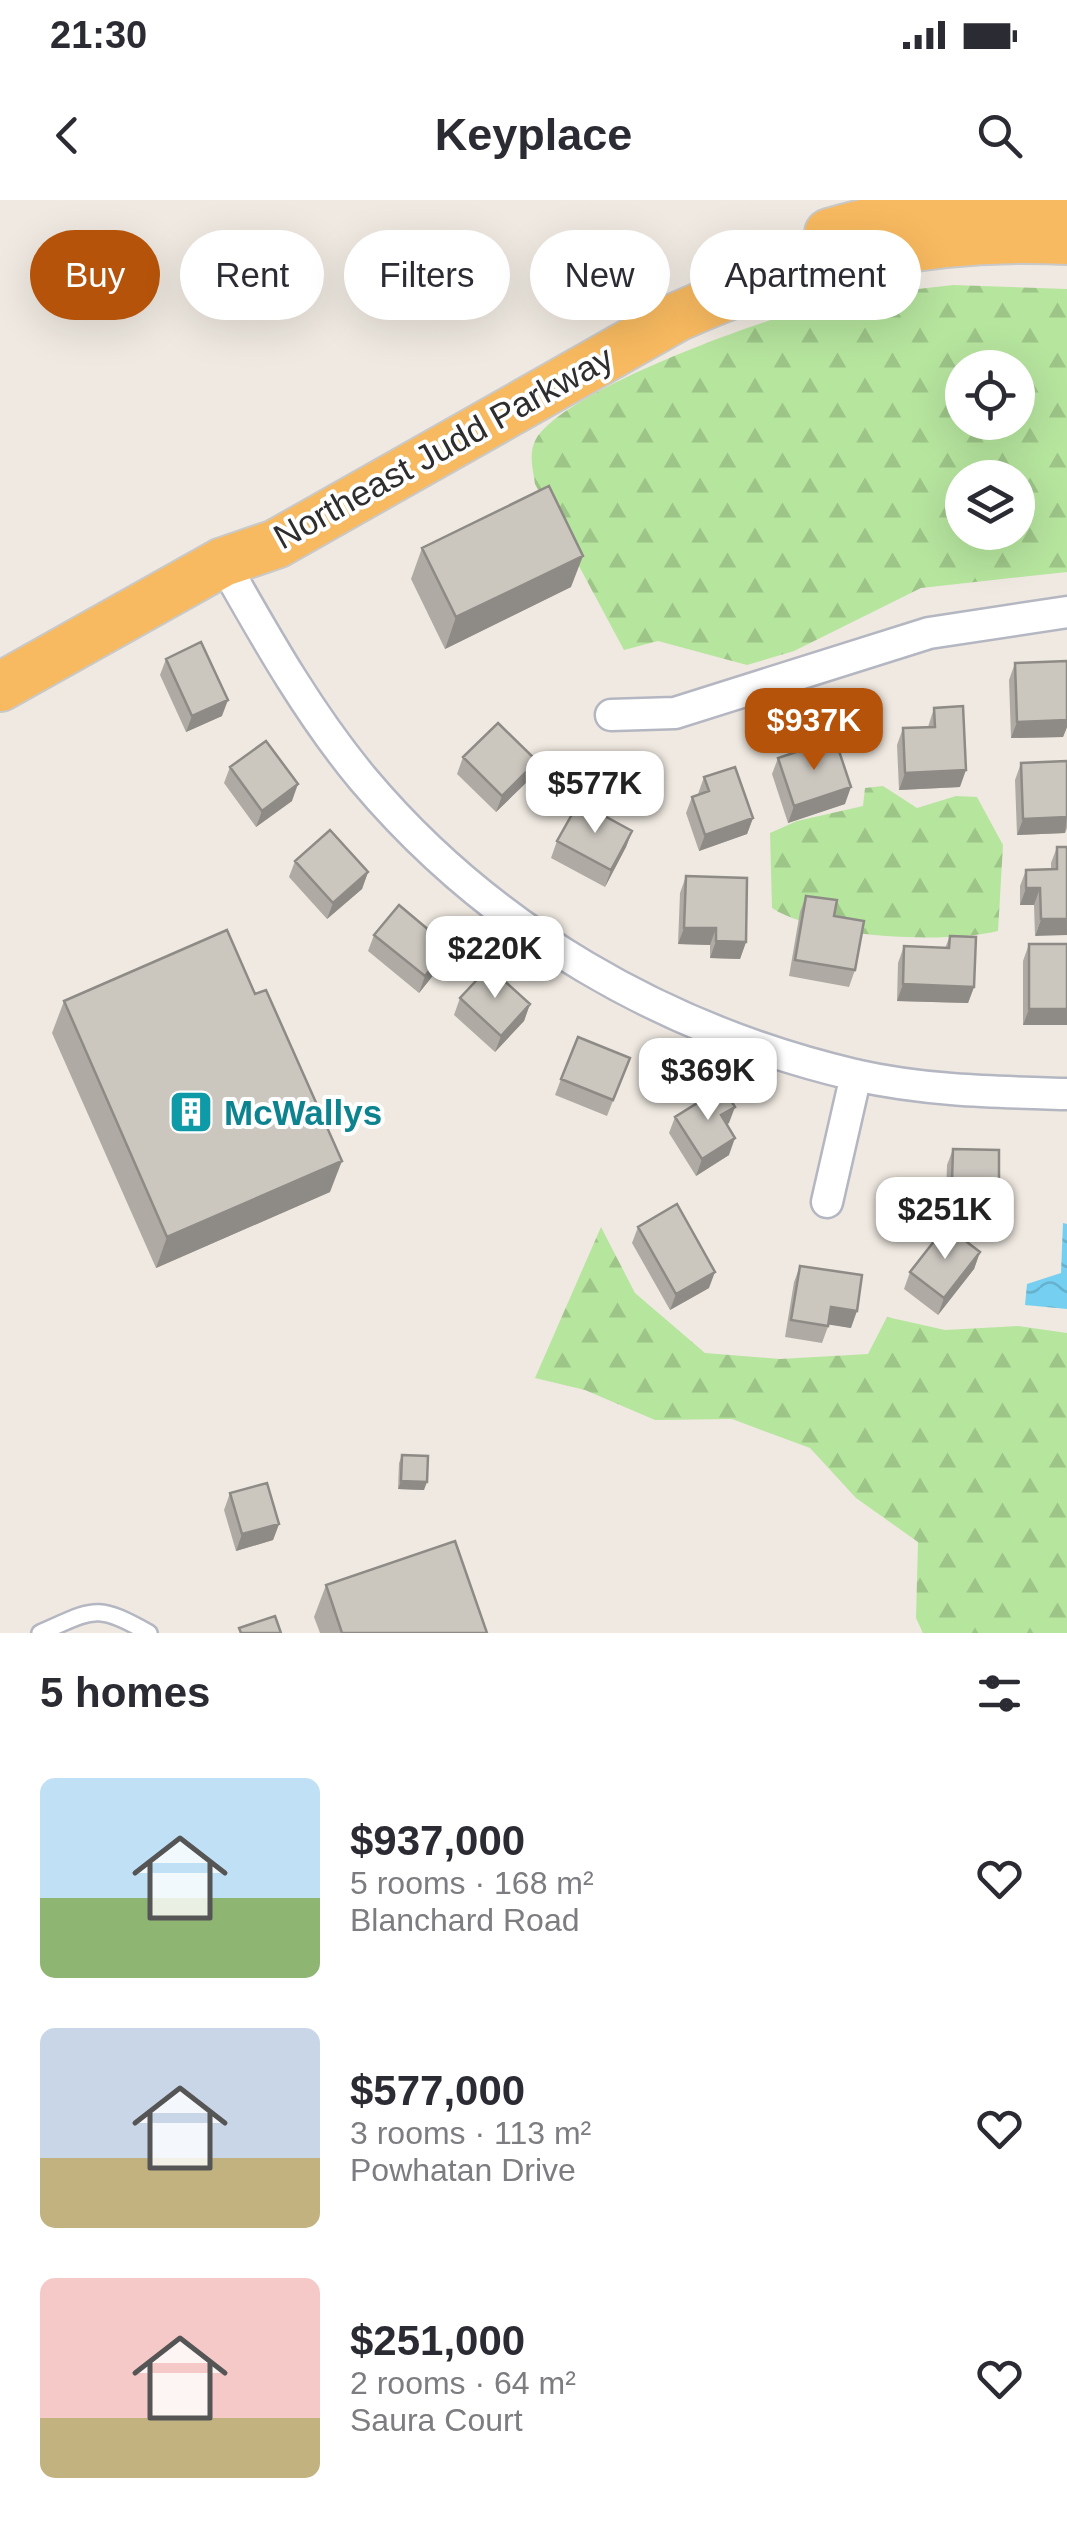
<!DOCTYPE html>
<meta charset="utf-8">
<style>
:root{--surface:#fff;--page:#f7f7f7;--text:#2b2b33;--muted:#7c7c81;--accent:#b45309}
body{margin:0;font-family:Helvetica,sans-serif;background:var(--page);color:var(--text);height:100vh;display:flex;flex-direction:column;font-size:38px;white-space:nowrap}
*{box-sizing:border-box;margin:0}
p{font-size:32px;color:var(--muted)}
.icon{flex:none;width:55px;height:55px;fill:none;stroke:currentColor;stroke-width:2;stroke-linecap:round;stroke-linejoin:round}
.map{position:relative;height:1433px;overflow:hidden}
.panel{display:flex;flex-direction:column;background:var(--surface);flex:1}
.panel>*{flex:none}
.hud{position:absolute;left:30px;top:30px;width:1008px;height:90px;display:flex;gap:20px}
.tools{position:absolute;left:945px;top:150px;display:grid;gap:20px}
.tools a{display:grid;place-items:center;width:90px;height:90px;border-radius:50%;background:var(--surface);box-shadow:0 10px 40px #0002;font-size:50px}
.price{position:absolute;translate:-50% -85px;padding:0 22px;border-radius:20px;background:#fff;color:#222;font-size:32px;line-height:65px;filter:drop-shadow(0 2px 5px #0008)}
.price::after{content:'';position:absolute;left:50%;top:60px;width:30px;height:22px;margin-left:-15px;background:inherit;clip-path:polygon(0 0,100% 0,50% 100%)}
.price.selected{background:var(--accent);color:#fff}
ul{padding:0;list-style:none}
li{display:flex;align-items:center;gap:30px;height:250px;padding:0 40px}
li span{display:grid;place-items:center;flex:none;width:280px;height:200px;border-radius:15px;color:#555}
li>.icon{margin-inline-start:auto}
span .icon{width:120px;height:120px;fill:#fffc;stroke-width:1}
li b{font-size:42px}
h2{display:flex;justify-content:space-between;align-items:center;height:120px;padding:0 40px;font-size:42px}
.pill{padding:0 35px;border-radius:45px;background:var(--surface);box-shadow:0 10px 40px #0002;font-size:35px;line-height:90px}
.pill.selected{background:var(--accent);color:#fff}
.status{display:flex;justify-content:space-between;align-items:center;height:70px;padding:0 50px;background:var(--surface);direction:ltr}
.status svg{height:28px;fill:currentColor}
header{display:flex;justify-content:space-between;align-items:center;height:130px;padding:0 40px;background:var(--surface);font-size:45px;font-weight:600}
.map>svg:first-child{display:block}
.forest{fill:url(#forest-firs);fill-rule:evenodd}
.water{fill:url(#water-waves)}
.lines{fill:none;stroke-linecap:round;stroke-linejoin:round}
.service-casing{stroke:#b4b7c1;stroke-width:20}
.minor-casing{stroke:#b4b7c1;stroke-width:35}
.trunk-casing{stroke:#c9c9c9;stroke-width:52}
.service{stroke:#fff;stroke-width:15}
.minor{stroke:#fff;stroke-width:30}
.trunk{stroke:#f8ba60;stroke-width:48}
.wall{fill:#afaba4}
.shaded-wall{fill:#8e8b86}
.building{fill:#cbc7bf;stroke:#8e8b86;stroke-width:2.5}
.labels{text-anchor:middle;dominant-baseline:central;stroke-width:8;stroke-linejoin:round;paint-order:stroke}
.street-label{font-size:35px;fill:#2e2e2e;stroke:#fff}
.culture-label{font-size:35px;font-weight:bold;fill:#0d838f;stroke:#fff;text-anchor:start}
</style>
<div class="status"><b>21:30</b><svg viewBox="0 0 49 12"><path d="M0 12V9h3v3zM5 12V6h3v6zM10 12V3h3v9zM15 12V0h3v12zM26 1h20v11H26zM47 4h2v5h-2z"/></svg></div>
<header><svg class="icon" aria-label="back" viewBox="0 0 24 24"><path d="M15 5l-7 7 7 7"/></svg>Keyplace<svg class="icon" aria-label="search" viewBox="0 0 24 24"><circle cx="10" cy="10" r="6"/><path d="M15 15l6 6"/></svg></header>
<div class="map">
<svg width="1067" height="1433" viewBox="0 0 1067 1433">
<defs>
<pattern id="forest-firs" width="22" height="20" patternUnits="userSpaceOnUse" patternTransform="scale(2.5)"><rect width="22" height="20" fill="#b6e59e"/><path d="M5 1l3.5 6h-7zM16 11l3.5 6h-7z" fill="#9dc588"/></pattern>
<pattern id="water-waves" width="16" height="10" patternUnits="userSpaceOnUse" patternTransform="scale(2.5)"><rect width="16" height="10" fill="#75cff0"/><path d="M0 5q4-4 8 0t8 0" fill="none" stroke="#66b2ce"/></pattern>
</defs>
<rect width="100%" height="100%" fill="#efe9e1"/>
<path class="forest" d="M953 85 1067 89V372L921 388 794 451 747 465 658 441 624 450 535 284C533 269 528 253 536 239 567 188 771 116 832 102 871 93 913 90 953 85ZM962 168H1018V222H962ZM962 278H1018V332H962Z
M883 586 917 608 956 596 977 597 1003 645 998 731C944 744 818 738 772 708L770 633 797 621 863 606 865 588Z
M601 1027 635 1093 705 1153 780 1159 868 1154 887 1117 945 1130 1018 1126 1067 1133V1433H923L916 1418 918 1342 856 1298 810 1248 732 1219 655 1220 585 1190 535 1178Z"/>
<path class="water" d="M1063 1023 1067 1024V1109L1025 1105 1027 1084 1061 1073Z"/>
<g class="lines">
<defs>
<path id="service" d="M40 1433C95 1409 95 1403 149 1433"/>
<path id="minor" d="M223 362C265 436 308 513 363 579 490 730 664 830 855 875 925 891 996 892 1067 894
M611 515 675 513 929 433 1067 412
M827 1002 856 875"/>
<path id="trunk" d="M829 33C908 10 984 0 1067 6
M0 487 223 362 276 344 677 117C802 61 929 33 1067 40"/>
</defs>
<use href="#service" class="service-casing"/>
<use href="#minor" class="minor-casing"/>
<use href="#trunk" class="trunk-casing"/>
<use href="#service" class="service"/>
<use href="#minor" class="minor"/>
<use href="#trunk" class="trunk"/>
</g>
<path class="wall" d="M422 348 571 387 445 449 411 379Z
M166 459 222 516 186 532 160 475Z
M1067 461V527L1063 537 1011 538 1009 480 1015 463Z
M934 508 960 587 899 590 897 545 903 528 928 527Z
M463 557 531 578 496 612 457 574Z
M778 558 845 604 788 623 772 574Z
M1067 561V628L1065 633 1017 635 1015 580 1021 563Z
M230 567 292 601 256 627 224 583Z
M704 577 753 618 747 634 699 651 686 613 692 597 698 594Z
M632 631 626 647 605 687 551 658 557 641Z
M1057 647H1067L1035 736 1034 705H1020V686L1026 670 1051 669V663Z
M295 661 368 672 362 689 327 719 289 677Z
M686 676 746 742 740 759 710 758V745L678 744 680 693Z
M806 696 855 770 849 787 789 776 800 712Z
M374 735 443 763 419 793 368 751Z
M950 736 974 787 968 803 897 801 898 763 904 746 945 748Z
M1029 744 1067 825H1023V761Z
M460 798 530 804 524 821 495 852 454 815Z
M64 801 330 992 156 1068 52 833Z
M630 858 607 916 555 895 561 879Z
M675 917 729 923 727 924 729 955 696 976 669 933Z
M953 949 993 998H946L947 965Z
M638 1027 709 1088 670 1110 632 1043Z
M980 1052 974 1069 938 1115 904 1089 910 1072Z
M800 1066 851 1128 829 1124 822 1143 785 1137 794 1082Z
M402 1255 424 1290 398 1289 399 1263Z
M230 1293 279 1324 273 1340 236 1351 224 1310Z
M326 1385 487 1433H320L314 1417Z"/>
<path class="shaded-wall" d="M583 356 571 387 445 449 456 417Z
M228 500 222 516 186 532 192 516Z
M1067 520V527L1063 537 1011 538 1017 522Z
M537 561 531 578 496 612 502 596Z
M966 570 960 587 899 590 905 573Z
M298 584 292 601 256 627 262 611Z
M851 587 845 604 788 623 794 606Z
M1067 617 1065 633 1017 635 1023 619Z
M753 618 747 634 699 651 705 635Z
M632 631 626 647 605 687 611 670Z
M368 672 362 689 327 719 333 703Z
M1026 688H1040L1034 705H1020Z
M1041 719H1067V735L1035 736Z
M684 728H716L710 745 678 744Z
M716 741 746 742 740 759 710 758Z
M449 747 443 763 419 793 425 776Z
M903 784 974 787 968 803 897 801Z
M530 804 524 821 495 852 501 836Z
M1029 809H1067V825H1023Z
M735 907 729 923 715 932 721 915Z
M735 938 729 955 696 976 702 959Z
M342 961 330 992 156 1068 167 1037Z
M952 981 999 982 993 998H946Z
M980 1052 974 1069 938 1115 944 1098Z
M715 1072 709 1088 670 1110 676 1094Z
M831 1107 857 1111 851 1128 825 1124Z
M401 1281 427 1282 424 1290 398 1289Z
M279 1324 273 1340 236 1351 242 1334Z"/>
<path class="building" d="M549 286 583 356 456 417 422 348Z
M201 442 228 500 192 516 166 459Z
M1067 461V520L1017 522 1015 463Z
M963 506 966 570 905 573 903 528 935 527 934 508Z
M498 523 537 561 502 596 463 557Z
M835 539 851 587 794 606 778 558Z
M266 541 298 584 262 611 230 567Z
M1067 561V617L1023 619 1021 563Z
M735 567 753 618 705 635 692 597 709 591 704 577Z
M579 602 632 631 611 670 557 641Z
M330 630 368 672 333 703 295 661Z
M1057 647H1067V719H1041L1040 688H1026V670L1057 669Z
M686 676 747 678 746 742 716 741V728H684Z
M806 696 837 700 834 716 864 721 855 770 795 760Z
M399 705 449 747 425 776 374 735Z
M227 730 255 794 266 790 342 961 167 1037 64 801Z
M950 736 976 737 974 787 903 784 904 746 949 748Z
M1029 744H1067V809H1029Z
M489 767 530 804 501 836 460 798Z
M578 837 630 858 613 900 561 879Z
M723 887 735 907 721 915 735 938 702 959 675 917Z
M953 949 999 950V982L952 981Z
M677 1004 715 1072 676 1094 638 1027Z
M946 1026 980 1052 944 1098 910 1072Z
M800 1066 862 1075 857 1111 831 1107 828 1126 791 1120Z
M402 1255 428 1256 427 1282 401 1281Z
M267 1283 279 1324 242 1334 230 1293Z
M455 1341 487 1433H342L326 1385Z
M275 1416 281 1433H241L239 1428Z"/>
<defs>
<symbol id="building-square" viewBox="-11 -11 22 22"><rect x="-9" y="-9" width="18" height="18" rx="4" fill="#0f9aa8" stroke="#fff"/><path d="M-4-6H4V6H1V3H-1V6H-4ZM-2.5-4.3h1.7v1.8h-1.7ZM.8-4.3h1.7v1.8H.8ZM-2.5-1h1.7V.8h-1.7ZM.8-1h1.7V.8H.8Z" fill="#fff"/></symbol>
</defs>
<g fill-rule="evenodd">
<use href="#building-square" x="166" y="887" width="50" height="50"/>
</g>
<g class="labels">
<g class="street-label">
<text transform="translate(443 247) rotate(-29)">Northeast Judd Parkway</text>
</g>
<g class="culture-label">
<text x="224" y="912">McWallys</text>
</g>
</g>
</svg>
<div class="tools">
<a><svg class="icon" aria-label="locate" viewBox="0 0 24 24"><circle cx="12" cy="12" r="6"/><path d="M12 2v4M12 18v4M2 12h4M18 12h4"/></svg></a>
<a><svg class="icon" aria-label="layers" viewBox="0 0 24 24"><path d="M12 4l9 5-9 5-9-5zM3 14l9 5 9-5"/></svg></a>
</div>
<b class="price selected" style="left:814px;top:573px">$937K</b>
<b class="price" style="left:595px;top:636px">$577K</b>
<b class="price" style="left:495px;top:801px">$220K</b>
<b class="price" style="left:708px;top:923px">$369K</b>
<b class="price" style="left:945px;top:1062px">$251K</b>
<div class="hud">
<a class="pill selected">Buy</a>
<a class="pill">Rent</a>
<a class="pill">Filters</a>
<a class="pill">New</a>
<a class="pill">Apartment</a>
</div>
</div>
<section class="panel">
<h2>5 homes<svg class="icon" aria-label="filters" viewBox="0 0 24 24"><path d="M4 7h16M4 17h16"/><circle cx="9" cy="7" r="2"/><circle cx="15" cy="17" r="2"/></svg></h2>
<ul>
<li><span style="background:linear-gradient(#bfe0f5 60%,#8fb573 0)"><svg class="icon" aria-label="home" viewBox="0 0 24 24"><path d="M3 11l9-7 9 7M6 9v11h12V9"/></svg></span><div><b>$937,000</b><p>5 rooms · 168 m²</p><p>Blanchard Road</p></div><svg class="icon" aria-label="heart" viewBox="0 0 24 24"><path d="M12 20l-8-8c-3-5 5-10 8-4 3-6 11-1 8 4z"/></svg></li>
<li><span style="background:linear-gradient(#c9d6e8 65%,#c2b280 0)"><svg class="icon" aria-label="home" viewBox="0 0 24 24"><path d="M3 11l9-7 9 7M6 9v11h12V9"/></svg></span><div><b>$577,000</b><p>3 rooms · 113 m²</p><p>Powhatan Drive</p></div><svg class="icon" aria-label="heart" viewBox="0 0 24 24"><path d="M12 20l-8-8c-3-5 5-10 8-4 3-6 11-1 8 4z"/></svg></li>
<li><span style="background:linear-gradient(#f6c9c9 70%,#c2b280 0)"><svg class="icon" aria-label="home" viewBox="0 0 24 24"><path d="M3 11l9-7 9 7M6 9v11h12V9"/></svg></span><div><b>$251,000</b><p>2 rooms · 64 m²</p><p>Saura Court</p></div><svg class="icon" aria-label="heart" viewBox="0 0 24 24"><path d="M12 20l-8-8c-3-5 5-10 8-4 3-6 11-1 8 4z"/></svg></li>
</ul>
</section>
